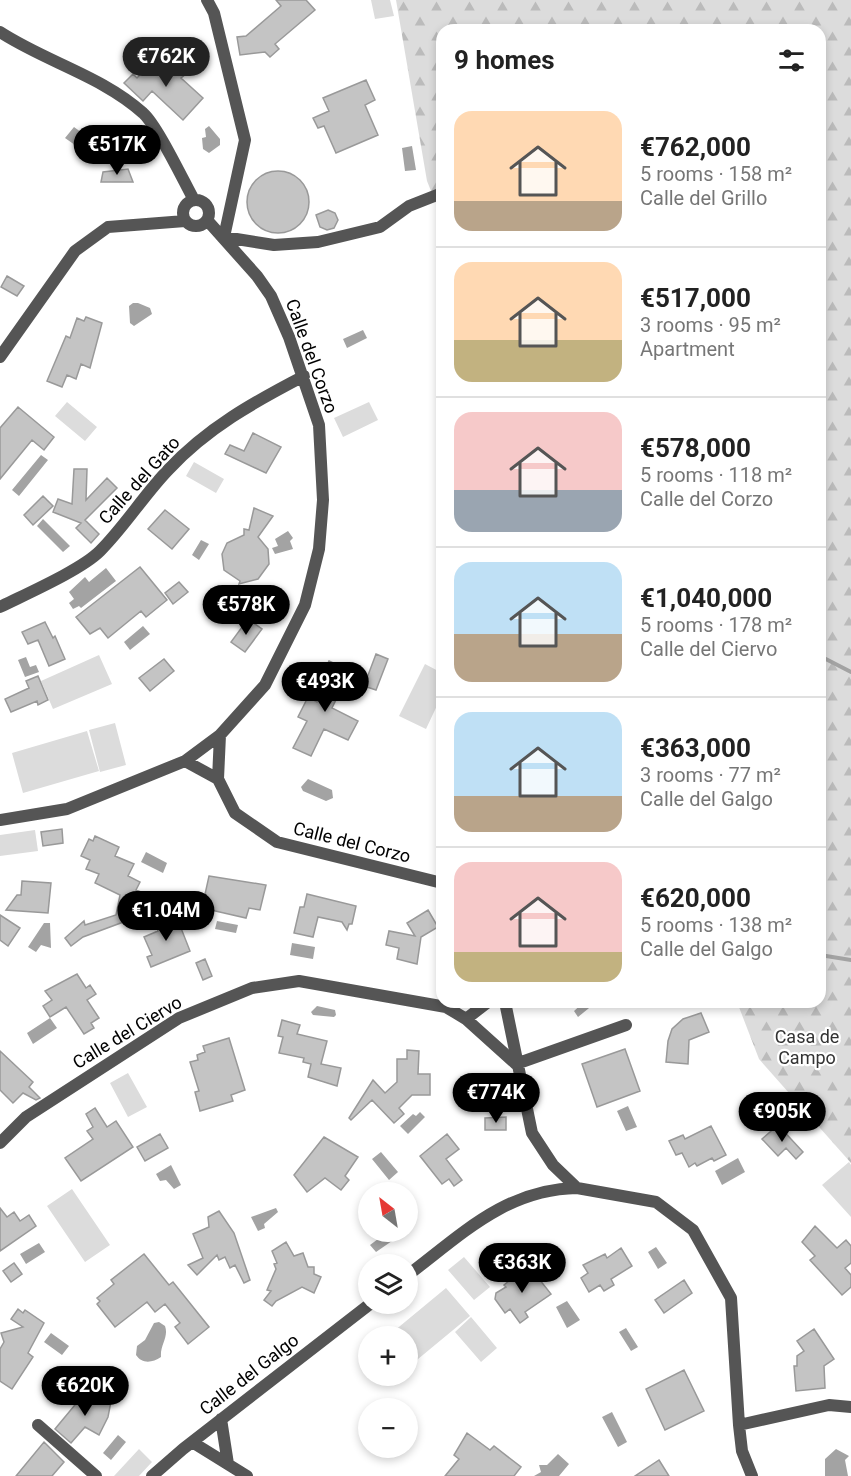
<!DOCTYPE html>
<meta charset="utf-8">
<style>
:root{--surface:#fff;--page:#f6f6f6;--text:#222;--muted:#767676;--line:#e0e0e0;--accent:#000}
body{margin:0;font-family:Roboto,sans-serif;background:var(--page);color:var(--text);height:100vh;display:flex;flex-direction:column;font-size:22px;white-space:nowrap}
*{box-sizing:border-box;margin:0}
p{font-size:20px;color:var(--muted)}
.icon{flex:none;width:33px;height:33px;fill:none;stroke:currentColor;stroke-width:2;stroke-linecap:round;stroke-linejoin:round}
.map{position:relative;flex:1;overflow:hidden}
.panel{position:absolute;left:436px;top:24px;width:390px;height:984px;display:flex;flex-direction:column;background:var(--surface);border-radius:18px;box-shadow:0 3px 9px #0003}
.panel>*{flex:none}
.needle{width:39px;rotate:329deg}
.tools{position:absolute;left:358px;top:1182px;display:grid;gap:12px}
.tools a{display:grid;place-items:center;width:60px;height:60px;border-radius:50%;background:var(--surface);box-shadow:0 3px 9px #0003;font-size:30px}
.price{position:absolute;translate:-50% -51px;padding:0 14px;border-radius:21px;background:var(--accent);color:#fff;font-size:20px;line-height:39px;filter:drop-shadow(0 2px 3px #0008)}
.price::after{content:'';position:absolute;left:50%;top:36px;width:18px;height:14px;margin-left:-9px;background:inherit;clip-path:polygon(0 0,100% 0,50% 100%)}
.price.on{background:#222;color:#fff}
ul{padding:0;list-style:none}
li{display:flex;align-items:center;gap:18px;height:150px;padding:0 18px}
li+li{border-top:2px solid var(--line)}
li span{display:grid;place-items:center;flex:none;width:168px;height:120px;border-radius:18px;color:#555}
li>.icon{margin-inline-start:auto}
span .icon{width:72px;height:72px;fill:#fffc;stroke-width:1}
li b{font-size:26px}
h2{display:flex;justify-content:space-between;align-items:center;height:72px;padding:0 18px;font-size:26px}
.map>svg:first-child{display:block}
.grass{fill:#dcdcdc}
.forest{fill:url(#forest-firs)}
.water{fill:#a3a3a3}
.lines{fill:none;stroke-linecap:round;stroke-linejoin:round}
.stream{stroke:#a3a3a3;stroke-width:4}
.building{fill:#c4c4c4;stroke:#999;stroke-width:1.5}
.street{stroke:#555;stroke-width:12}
.labels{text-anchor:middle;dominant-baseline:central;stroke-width:4.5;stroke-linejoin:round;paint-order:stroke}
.street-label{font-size:18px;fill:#000;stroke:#fff}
.park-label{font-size:18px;fill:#333;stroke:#fff}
</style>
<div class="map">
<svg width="851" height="1476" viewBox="0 0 851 1476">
<defs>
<pattern id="forest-firs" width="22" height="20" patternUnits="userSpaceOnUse" patternTransform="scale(1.5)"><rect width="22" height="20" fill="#dcdcdc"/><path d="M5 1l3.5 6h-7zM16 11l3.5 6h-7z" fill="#bbb"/></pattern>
</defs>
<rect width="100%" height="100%" fill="#fff"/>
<path class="grass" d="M371 0H390L394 16 375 19Z
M67 402 97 427 85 441 55 416Z
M369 402 378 420 343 437 334 418Z
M194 462 224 479 216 493 186 476Z
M99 655 112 684 53 709 41 681Z
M425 664 442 673V695L426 729 399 716Z
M115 723 126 765 100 772 89 730Z
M87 731 99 771 23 793 12 753Z
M35 830 38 851 0 856V835Z
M128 1073 147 1107 128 1117 110 1083Z
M849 1162 851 1165V1217L822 1185Z
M72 1189 110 1245 85 1262 47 1206Z
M464 1257 490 1287 474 1300 448 1270Z
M446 1288 470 1316 412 1364 408 1359V1336H388Z
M471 1317 497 1348 481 1362 455 1332Z
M139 1449 152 1462 139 1476H114Z"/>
<path class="forest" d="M396 0H851V1163L759 1059 737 1002H820V30H442V218L427 181Z"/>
<path class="water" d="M209 126 220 139V145L209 153 203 149 202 138 206 137 205 129Z
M74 127 100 146 92 157 65 138Z
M412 146 416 170 405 171 402 148Z
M138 303 150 308 152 314 134 326 130 323 129 306 133 303Z
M363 330 367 338 347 348 343 339Z
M41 455 48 460 19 496 12 490Z
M43 519 70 546 63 552 37 526Z
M288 531 293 538 290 541 293 549 275 554 272 548 278 546 275 539Z
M201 540 209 544 199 560 192 555Z
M106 568 116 581 81 608 79 606 73 609 69 603 74 599 69 592 85 577 89 582Z
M143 626 150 634 130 650 124 642Z
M26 657 30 667 36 665 39 672 25 677 18 660Z
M308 779 332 790 333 798 326 801 303 791 301 787Z
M146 852 167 863 163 873 141 862Z
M217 921 238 925 236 933 215 929Z
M44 923H50L51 948 41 945 36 952 28 947Z
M292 943 315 947 313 959 290 955Z
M584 1002 594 1004 578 1017 574 1011Z
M317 1006 335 1010 336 1015 334 1017 313 1015 311 1012Z
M50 1018 57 1028 33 1044 27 1033Z
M482 1091 498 1096 499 1100C494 1103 484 1100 481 1095Z
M628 1106 637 1127 626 1131 617 1111Z
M420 1112 425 1117 408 1134 400 1126 413 1114 416 1116Z
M381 1152 398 1172 389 1180 372 1159Z
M738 1158 745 1172 722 1185 715 1171Z
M171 1165 181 1185 174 1189 166 1180 160 1181 156 1174Z
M276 1208 278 1212 264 1224 265 1228 258 1231 251 1217Z
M386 1233 392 1241 376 1252 370 1245Z
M39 1243 45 1252 26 1264 20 1254Z
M656 1247 667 1263 658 1269 648 1252Z
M567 1301 580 1320 567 1328 556 1307Z
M159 1322 165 1326C169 1337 160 1345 161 1357 152 1363 142 1364 136 1355L137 1346 145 1340 154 1323Z
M626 1328 638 1347 631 1351 619 1332Z
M51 1333 69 1346 62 1355 44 1342Z
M612 1412 627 1442 618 1447 602 1417Z
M118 1435 126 1442 111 1460 103 1453Z
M836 1449 849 1456 845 1460 848 1476H825V1459Z
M558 1454 569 1464 559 1476H534L541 1472 539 1465H547Z"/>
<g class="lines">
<path class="stream" d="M820 656 851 672
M820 955 851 960"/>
</g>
<path class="building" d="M276 0H306L315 10 275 44 279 49 270 57 265 52 240 55 237 37 246 36 281 6Z
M153 61 159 67 163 63 170 69 175 64 186 74 181 78 203 98 183 120 152 91 143 101 124 83 133 74 137 78Z
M366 80 375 100 365 105 378 135 336 153 324 126 318 128 313 118 329 111 323 98Z
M128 169 133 182H101L103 172Z
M247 202a31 31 0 1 1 62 0a31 31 0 1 1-62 0Z
M328 210 335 213 338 220 334 228 327 230 320 227 316 215Z
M7 276 24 286 17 296 1 287Z
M86 317 102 323 90 368 81 364 76 379 67 375 62 387 47 381 66 336 70 338 77 318 84 321Z
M18 407 54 437 44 450 32 440 0 479V428Z
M253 433 281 447 266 473 225 454 230 445 244 451Z
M74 469H87L86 500 107 478 117 488 85 520 99 534 91 543 76 528 81 523 53 512 58 499 72 504Z
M43 496 53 506 33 525 24 515Z
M254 508 273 516 258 537 268 549 269 564 258 579 239 584 240 581 224 570 222 554 227 543 244 535V529L249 530Z
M165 510 189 529 172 549 148 529Z
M140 567 167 600 146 617 141 611 108 638 100 628 90 634 76 617Z
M179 582 188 592 173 604 165 593Z
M248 619 262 629 245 652 231 642Z
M45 622 53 638 55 636 65 659 49 666 38 640 28 644 22 632Z
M376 654 388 659 376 690 364 686Z
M164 659 174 671 150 691 139 678Z
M329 661 350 671 332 708 358 721 348 740 324 729 311 756 293 748 307 721 298 717 308 697 317 702 330 676 323 673Z
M38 676 48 700 38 705 37 701 11 712 5 699 29 688 26 681Z
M62 829 63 843 43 846 41 832Z
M95 836 119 847 115 856 134 864 128 876 140 882 136 890 148 895 143 905 132 900 129 910 134 909 137 917 83 937 71 946 65 938 84 921 85 925 116 915 120 895 95 883 99 874 86 869 90 860 81 856 89 839 93 841Z
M209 876 266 885 260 910 249 908 246 918 202 908Z
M22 881 51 883 48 913 6 910 17 895H21Z
M307 894 356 906 352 924H349L347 930 342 922 318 917 313 937 294 933 300 907H304Z
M428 910 438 927 421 937 417 964 397 959 399 948 386 945 389 931 415 936 407 923Z
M0 915 20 928 8 946 0 940Z
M171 915 175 925 179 923 190 951 151 967 147 957 152 955 144 937 158 931 155 921Z
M205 959 212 976 203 980 196 963Z
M77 974 86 988 90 985 96 994 87 1000 99 1018 91 1023 94 1028 84 1034 66 1007 50 1017 43 1006 52 1000 45 991Z
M701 1013 709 1032 689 1040 688 1064 666 1062 668 1041 672 1029 683 1019Z
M282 1020 300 1025 297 1034 327 1041 321 1064 341 1068 337 1086 308 1077 311 1064 303 1062 304 1058 279 1053 283 1037 278 1036Z
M229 1038 245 1090 231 1095 233 1101 200 1111 195 1092 199 1091 190 1062 198 1060 197 1055 205 1052 203 1046Z
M625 1049 640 1091 597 1107 582 1064Z
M407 1050 419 1051 418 1074H430V1095H412L399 1108 404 1114 394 1123 372 1100 351 1120 349 1118 373 1080 385 1093 397 1082V1059H407Z
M0 1051 33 1082 29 1087 40 1098 36 1100 23 1093 13 1103 0 1090Z
M95 1108 107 1127 116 1121 133 1147 81 1181 65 1158 93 1139 87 1131 93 1127 86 1114Z
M506 1117V1130H485V1118Z
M778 1125 803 1152 796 1159 786 1148 778 1156 762 1139Z
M711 1126 726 1155 714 1161 712 1158 697 1166 695 1163 689 1167 682 1153 676 1155 669 1141 683 1135 685 1139Z
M160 1134 168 1148 145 1161 137 1147Z
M447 1134 459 1149 446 1159 462 1180 454 1186 449 1179 442 1184 420 1156Z
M324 1137 358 1157 345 1176 349 1180 341 1190 325 1178 307 1192 294 1175Z
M0 1208 7 1217 14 1212 20 1221 29 1215 36 1226 0 1251Z
M219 1211 234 1233 250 1280 244 1283 235 1265 230 1268 225 1257 219 1260 217 1255 197 1275 188 1265 203 1258 193 1234 209 1227 208 1217Z
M815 1226 837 1248 846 1240 851 1246V1263L845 1268 851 1275V1287L842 1295 810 1260 815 1256 802 1242Z
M286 1242 294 1256 303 1253 308 1267H314V1274L321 1277 314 1293 302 1287 276 1301 272 1306 264 1300 271 1291 267 1290 276 1269 274 1264 277 1263 272 1251Z
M621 1248 632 1266 611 1279 614 1285 604 1291 600 1285 589 1292 581 1278 588 1273 583 1265 605 1254 607 1258Z
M144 1254 169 1285 173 1282 209 1327 188 1344 175 1327 180 1323 165 1304 155 1312 147 1302 115 1327 97 1304 100 1301 97 1298 114 1284 111 1280Z
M14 1263 22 1274 11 1282 3 1271Z
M528 1265 551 1294 525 1312 528 1317 520 1323 510 1309 505 1313 495 1299 496 1293 506 1287 504 1285Z
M684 1280 692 1293 664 1313 655 1300Z
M18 1309 23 1313 25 1310 44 1323 28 1353 33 1357 12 1389 0 1381V1349L4 1342 1 1333 23 1327 11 1319Z
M814 1329 834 1359 824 1366 825 1388 796 1391 794 1366H797V1356L804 1351 797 1341Z
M684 1370 704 1411 665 1430 646 1389Z
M113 1391 108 1417 99 1435 85 1427 71 1443 55 1429 84 1394 90 1399 93 1395 103 1404Z
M467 1433 490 1450 494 1446 521 1467 514 1476H445L459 1459 454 1455Z
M44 1442 64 1462 52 1476H16Z
M659 1460 669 1476H635Z"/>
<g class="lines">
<path class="street" d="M207 0 214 13 245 140 224 237 274 245 318 242 380 227 409 206 442 193
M0 32C46 62 102 76 143 113 157 125 184 182 194 200
M183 213a13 13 0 1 1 26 0a13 13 0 1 1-26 0Z
M207 220 257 276 271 296 289 337 319 425 323 500 319 549 305 605 265 685 220 735 218 779 235 813 277 842 442 883
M0 357 75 251 108 227 185 221
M0 607C26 594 81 570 100 551 125 526 144 495 168 470 207 428 254 402 304 376
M185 761 218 779
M0 820 67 809 185 761 220 735
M505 1002 532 1133 553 1165 577 1188 656 1202 693 1230 731 1298 739 1425 742 1451 752 1476
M466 1019 488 1002
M0 1143 26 1117 179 1018 252 988 299 981 446 1007 466 1019 516 1064 626 1025
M408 1275C461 1235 506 1189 577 1188
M221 1419 228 1464
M38 1425 96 1476
M739 1425 829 1405 851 1407
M192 1442 247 1476
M152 1476 183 1449 370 1304"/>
</g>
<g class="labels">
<g class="street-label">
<text transform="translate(312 356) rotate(70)">Calle del Corzo</text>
<text transform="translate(139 480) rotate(-48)">Calle del Gato</text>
<text transform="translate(352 842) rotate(14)">Calle del Corzo</text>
<text transform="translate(127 1032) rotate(-31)">Calle del Ciervo</text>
<text transform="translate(249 1374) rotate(-38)">Calle del Galgo</text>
</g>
<g class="park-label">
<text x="807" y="1036">Casa de<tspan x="807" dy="21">Campo</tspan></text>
</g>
</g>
</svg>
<div class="tools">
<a><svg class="needle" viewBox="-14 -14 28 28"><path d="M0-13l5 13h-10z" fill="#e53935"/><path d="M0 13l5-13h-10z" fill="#767676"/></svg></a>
<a><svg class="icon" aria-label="layers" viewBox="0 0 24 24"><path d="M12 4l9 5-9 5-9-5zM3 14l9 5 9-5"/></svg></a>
<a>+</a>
<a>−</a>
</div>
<b class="price on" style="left:166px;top:88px">€762K</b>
<b class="price" style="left:117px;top:176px">€517K</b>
<b class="price" style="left:246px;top:636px">€578K</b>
<b class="price" style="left:325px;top:713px">€493K</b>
<b class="price" style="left:166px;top:942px">€1.04M</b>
<b class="price" style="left:496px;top:1124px">€774K</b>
<b class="price" style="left:782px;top:1143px">€905K</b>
<b class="price" style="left:522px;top:1294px">€363K</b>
<b class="price" style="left:85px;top:1417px">€620K</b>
<section class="panel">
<h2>9 homes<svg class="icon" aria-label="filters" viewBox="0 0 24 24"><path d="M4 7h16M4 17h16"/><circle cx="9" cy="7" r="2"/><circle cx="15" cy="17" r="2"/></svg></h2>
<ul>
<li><span style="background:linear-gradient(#ffd9b3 75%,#b9a48a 0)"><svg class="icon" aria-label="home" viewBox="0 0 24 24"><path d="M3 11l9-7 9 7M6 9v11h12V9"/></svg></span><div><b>€762,000</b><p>5 rooms · 158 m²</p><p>Calle del Grillo</p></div></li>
<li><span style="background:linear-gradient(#ffd9b3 65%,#c2b280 0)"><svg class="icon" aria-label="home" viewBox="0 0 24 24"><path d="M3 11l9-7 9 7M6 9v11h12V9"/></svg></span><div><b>€517,000</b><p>3 rooms · 95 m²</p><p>Apartment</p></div></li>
<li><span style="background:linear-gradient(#f6c9c9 65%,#9aa5b1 0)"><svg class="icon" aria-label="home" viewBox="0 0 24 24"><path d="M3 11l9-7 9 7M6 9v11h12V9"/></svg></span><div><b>€578,000</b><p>5 rooms · 118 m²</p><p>Calle del Corzo</p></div></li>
<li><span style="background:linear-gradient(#bfe0f5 60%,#b9a48a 0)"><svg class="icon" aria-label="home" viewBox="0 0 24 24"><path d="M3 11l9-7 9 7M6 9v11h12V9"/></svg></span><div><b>€1,040,000</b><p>5 rooms · 178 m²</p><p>Calle del Ciervo</p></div></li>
<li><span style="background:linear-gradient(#bfe0f5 70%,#b9a48a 0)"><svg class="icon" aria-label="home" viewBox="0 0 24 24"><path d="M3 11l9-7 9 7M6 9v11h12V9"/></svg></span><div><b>€363,000</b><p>3 rooms · 77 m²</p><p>Calle del Galgo</p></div></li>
<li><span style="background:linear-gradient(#f6c9c9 75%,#c2b280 0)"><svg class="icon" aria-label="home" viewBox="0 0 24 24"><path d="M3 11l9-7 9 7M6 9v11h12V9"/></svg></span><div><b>€620,000</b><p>5 rooms · 138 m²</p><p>Calle del Galgo</p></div></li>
</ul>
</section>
</div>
